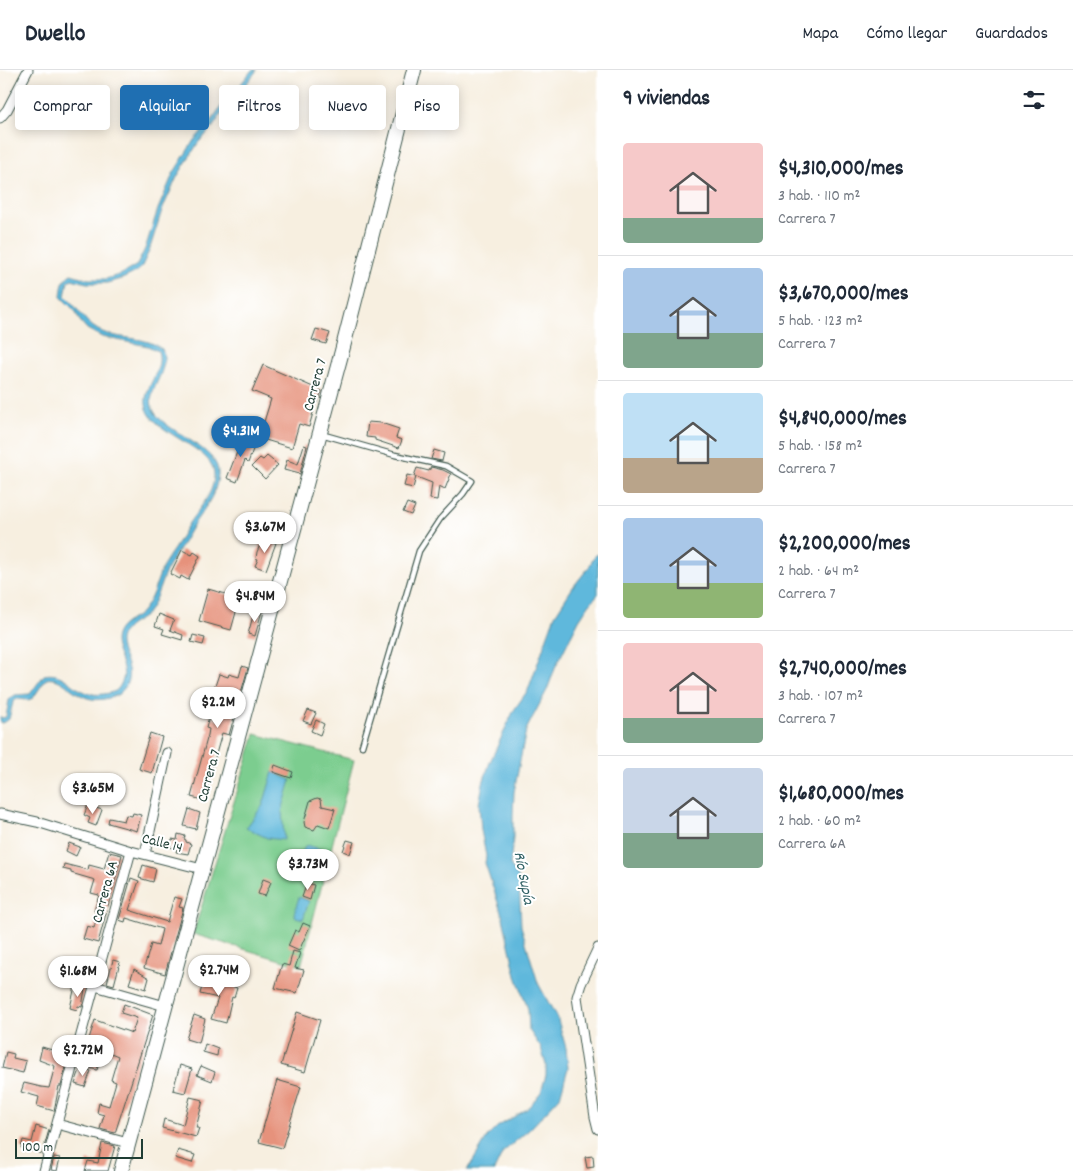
<!DOCTYPE html>
<html lang="es">
<meta charset="utf-8">
<style>
:root{--surface:#fff;--page:#f6f6f7;--text:#1f2937;--muted:#747a83;--line:#e0e1e3;--accent:#1f6fb2}
body{margin:0;font-family:Dekko,sans-serif;background:var(--page);color:var(--text);height:100vh;display:flex;flex-direction:column;font-size:19px;white-space:nowrap}
*{box-sizing:border-box;margin:0}
p{font-size:16px;color:var(--muted)}
.icon{flex:none;width:28px;height:28px;fill:none;stroke:currentColor;stroke-width:2;stroke-linecap:round;stroke-linejoin:round}
.map{position:relative;flex:1;overflow:hidden}
.side{display:flex;flex-direction:column;background:var(--surface);width:475px}
.side>*{flex:none}
.hud{position:absolute;left:15px;top:15px;width:475px;height:45px;display:flex;gap:10px}
.scale{position:absolute;left:15px;bottom:12px;width:128px;box-sizing:border-box;padding-left:5px;border:2px solid #1f3d34;border-top:0;font-size:14px;line-height:18px;white-space:nowrap;color:#1f3d34;-webkit-text-stroke:4px #fff;paint-order:stroke}
.price{position:absolute;translate:-50% -42px;padding:0 11px;border-radius:18px;background:#fff;color:#222;font-size:16px;line-height:32px;filter:drop-shadow(0 1px 2px #0008)}
.price::after{content:'';position:absolute;left:50%;top:30px;width:15px;height:11px;margin-left:-8px;background:inherit;clip-path:polygon(0 0,100% 0,50% 100%)}
.price.current{background:var(--accent);color:#fff}
ul{padding:0;list-style:none}
li{display:flex;align-items:center;gap:15px;height:125px;padding:0 25px}
li+li{border-top:1px solid var(--line)}
li span{display:grid;place-items:center;flex:none;width:140px;height:100px;border-radius:5px;color:#555}
li>.icon{margin-inline-start:auto}
span .icon{width:60px;height:60px;fill:#fffc;stroke-width:1}
li b{font-size:21px}
h2{display:flex;justify-content:space-between;align-items:center;height:60px;padding:0 25px;font-size:21px}
.tag{padding:0 18px;border-radius:5px;background:var(--surface);box-shadow:0 2px 12px #0003;font-size:18px;line-height:45px}
.tag.current{background:var(--accent);color:#fff}
header{display:flex;align-items:center;gap:30px;box-sizing:border-box;height:70px;padding:0 25px;background:var(--surface);border-bottom:1px solid var(--line)}
header strong{font-size:24px}
nav{display:flex;gap:28px;margin-inline-start:auto;font-size:18px}
main{display:flex;flex:1;min-height:0}
.map>svg:first-child{display:block}
.green{fill:#7bcd8f;stroke:#4d8562}
.water{fill:#5fb8dc;stroke:#3f7a88}
.building{fill:#e6927c}
.lines{fill:none;stroke-linecap:round;stroke-linejoin:round}
.service-casing{stroke:#3f584e;stroke-width:7}
.minor-casing{stroke:#3f584e;stroke-width:11}
.primary-casing{stroke:#3f584e;stroke-width:16}
.service{stroke:#fff;stroke-width:4.5}
.minor{stroke:#fff;stroke-width:9}
.primary{stroke:#fff;stroke-width:14}
.labels{text-anchor:middle;dominant-baseline:central;stroke-width:4;stroke-linejoin:round;paint-order:stroke}
.street-label{font-size:15px;fill:#1f3d34;stroke:#fff}
.water-label{font-size:16px;font-style:italic;fill:#326266;stroke:#fff}
</style>
<header>
<strong>Dwello</strong>
<nav><a>Mapa</a><a>Cómo llegar</a><a>Guardados</a></nav>
</header>
<main>
<div class="map">
<svg width="598" height="1101" viewBox="0 0 598 1101">
<rect width="100%" height="100%" fill="#fff"/>
<filter id="ink" filterUnits="userSpaceOnUse"><feTurbulence type="fractalNoise" baseFrequency=".02" numOctaves="2"/><feDisplacementMap in="SourceGraphic" scale="10" xChannelSelector="R" yChannelSelector="G"/><feConvolveMatrix kernelMatrix="1 2 1 2 8 2 1 2 1" color-interpolation-filters="sRGB"/></filter>
<filter id="wash" filterUnits="userSpaceOnUse"><feTurbulence type="fractalNoise" baseFrequency=".0096" numOctaves="4" result="noise"/><feDisplacementMap in="SourceGraphic" scale="20" xChannelSelector="R" yChannelSelector="G"/><feGaussianBlur stdDeviation="1.12" result="paint"/><feColorMatrix in="noise" values="0 0 0 0 0 0 0 0 0 0 0 0 0 0 0 0 0 1.4 0 .05"/><feComposite in="paint" operator="in"/></filter>
<g filter="url(#wash)">
<rect width="100%" height="100%" fill="#f7efe0"/>
<path class="green" d="M255 664 354 690 301 896 193 864Z"/>
<path class="water" d="M252 0H257L244 17 231 30 212 58 198 73 177 107 162 140 149 181 141 198 136 202 124 208 107 213H87L72 209 68 211 65 226C79 238 86 257 105 263 124 270 145 266 162 279 172 303 141 322 155 343 168 363 220 379 218 404 217 426 203 439 192 457 188 463 185 470 181 476 177 483 172 489 169 495 161 510 158 527 149 541 143 550 133 551 126 559 108 578 137 592 126 615 123 620 120 624 115 626 77 641 68 604 46 609L33 628 28 630 17 629 13 632 9 649 5 652 1 653 0 646 2 648 6 647 9 630 15 625 30 624 44 605C71 599 75 634 113 622 117 621 119 618 121 614 133 594 101 575 123 555 130 549 139 547 144 539 155 525 157 506 166 491 169 485 175 479 178 472 182 466 185 459 189 453 200 437 215 423 214 403 212 377 157 366 147 339 140 319 165 302 158 281L148 276 102 267 87 259 80 251 75 241 61 227C62 217 62 210 71 204L88 209H106L122 204 137 195 145 179 158 139 173 104 194 70 208 55 227 28 241 14Z
M598 483V524L589 535 579 550 556 596 547 620 526 660 514 722 513 745V768L510 795 519 809 521 856 538 913 558 950 566 978 568 998 560 1027 530 1059 503 1082 494 1101H467L488 1066 497 1057 527 1039 533 1032 541 1022 546 1005V995L541 978 529 960 528 939 516 906 503 848 485 793 486 786 481 760 479 734 483 713 490 692 514 640 528 620 555 545 573 517 589 497 594 487Z
M273 702 291 710 282 741 284 770 267 768 246 758 263 735Z
M306 775 320 779 317 797 312 810 296 804 300 786Z
M299 827 309 831 303 849 296 847 294 844Z"/>
<g id="blocks">
<path class="building" d="M316 259 330 263 326 274 312 270Z
M263 295 322 321 317 333 316 332 309 357 299 354 292 378 259 368 271 329 252 321Z
M368 352 381 353 399 359 396 368 402 370 399 378 375 370V368L366 367Z
M244 364 255 374 248 393 245 390 237 412 227 408Z
M304 375 307 376 300 404 284 400 287 390 298 394Z
M434 380 444 383 442 391 431 389Z
M267 386 278 395 265 409 252 396 260 388 263 390Z
M431 397 443 400 451 404 445 419 439 416 437 430 430 429 432 413 414 406 417 398 429 401Z
M407 405 416 407 413 418 404 416Z
M407 433 415 436 411 445 403 442Z
M263 468 276 473 266 500 255 496 258 489 256 488 257 482Z
M182 480 192 485 194 482 200 486 188 510 181 506 180 509 170 504Z
M208 519 240 528 231 560 199 551Z
M255 539 262 541 255 566 248 564Z
M159 544 174 550 170 560 183 565 182 570 162 564 164 559 155 556Z
M193 565 205 568 203 575 191 572Z
M242 596 248 598 229 665 222 663 203 730 191 727 208 665 209 659 206 658 209 647 219 650 222 639 229 641 233 625 214 619 219 604 228 607 229 604 239 607Z
M308 640 316 643 311 654 303 651Z
M316 650 324 654 320 665 311 661Z
M150 663 162 667 152 703 139 699Z
M275 695 293 702 291 708 273 702Z
M317 728 321 729 322 736 335 739 329 758 318 754 314 760 305 757 304 752 310 731Z
M88 735 102 740 96 756 88 753 90 748 84 745Z
M189 739 200 743 196 759 184 756Z
M133 743 141 745 137 761 108 753 109 748 124 751 126 745 132 746Z
M178 764 185 766 184 769 186 770V772L191 774 188 784 176 782 177 779 170 777 172 769 177 770Z
M347 770 354 772 350 784 343 781Z
M69 773 80 777 76 786 66 781Z
M109 782 122 785 98 873 83 869 87 856 94 858 98 842 94 841 99 825 91 823 95 810 71 803V801L63 799 64 794 88 800 89 795 104 799Z
M143 795 156 799 153 812 139 808Z
M131 808 139 811 129 840 167 852 174 827 182 829 179 837 183 838 165 904 144 898 151 874 158 876 162 859 126 848 125 852 119 850Z
M263 809 271 812 265 826 258 824Z
M307 813 314 815 310 830 302 827Z
M303 853 310 856 299 881 288 876 295 860 299 862Z
M293 881 300 883 295 898 304 900 297 923 275 918 282 894 289 896Z
M113 890 120 892 114 915 107 913Z
M134 899 149 908 146 919 129 914Z
M209 903 222 908 220 912 237 918 234 928 232 927 226 953 211 949 218 928 200 924 202 916H205Z
M75 916 85 919 82 937 78 936 77 940 70 938Z
M124 934 153 945 115 1063 100 1059 104 1045 97 1043 99 1033 109 1036 116 1012 111 1010 118 986 106 981 105 983 102 982 97 1000 85 997 91 979 86 978 95 950 132 963 137 948 121 943Z
M297 942 320 950 305 1002 281 995Z
M194 945 205 949 199 973 186 969Z
M205 974 218 979 217 986 203 982Z
M42 977 69 985 61 1016H59L54 1041 37 1036 39 1027 21 1022 24 1013 41 1017 49 1018 55 996 39 990Z
M6 982 14 984 13 988 26 991 23 1003 2 998Z
M180 995 192 999 185 1023 173 1020Z
M201 996 215 1002 212 1011 197 1005Z
M81 997 91 1001 85 1017 75 1014Z
M277 1010 301 1017 282 1078 259 1072Z
M190 1027 203 1030 196 1058H199L196 1067 162 1058 164 1049 183 1055Z
M36 1056 49 1060 42 1084 21 1078 23 1070 32 1072Z
M102 1073 115 1076 108 1101H85L88 1091 98 1093Z
M178 1080 195 1085 192 1093 175 1088Z
M593 1086 594 1097 587 1098 585 1087Z
M54 1087 60 1088 57 1101 51 1100Z"/>
</g>
</g>
<g filter="url(#ink)">
<use href="#blocks" fill-opacity="0" stroke="#3f584e" stroke-width="1"/>
<g class="lines">
<defs>
<path id="service" d="M321 364 395 385 446 396 472 411 463 424 440 449 419 481 362 676"/>
<path id="minor" d="M0 48 7 40 28 0
M0 744 37 752 131 781 202 799
M145 784 167 683
M598 878 581 914 577 927 595 1047 598 1059
M95 916 165 936
M57 1054 128 1073
M44 1101 131 781"/>
<path id="primary" d="M121 1101 342 281 414 0"/>
</defs>
<use href="#service" class="service-casing"/>
<use href="#minor" class="minor-casing"/>
<use href="#primary" class="primary-casing"/>
<use href="#service" class="service"/>
<use href="#minor" class="minor"/>
<use href="#primary" class="primary"/>
</g>
</g>
<g class="labels">
<g class="street-label">
<text transform="translate(316 315) rotate(-75)">Carrera 7</text>
<text transform="translate(210 706) rotate(-75)">Carrera 7</text>
<text transform="translate(162 774) rotate(14)">Calle 14</text>
<text transform="translate(106 822) rotate(-75)">Carrera 6A</text>
</g>
<g class="water-label">
<text transform="translate(523 808) rotate(79)">Río Supía</text>
</g>
</g>
</svg>
<div class="scale">100 m</div>
<b class="price current" style="left:241px;top:388px">$4.31M</b>
<b class="price" style="left:265px;top:484px">$3.67M</b>
<b class="price" style="left:255px;top:553px">$4.84M</b>
<b class="price" style="left:218px;top:659px">$2.2M</b>
<b class="price" style="left:93px;top:745px">$3.65M</b>
<b class="price" style="left:308px;top:821px">$3.73M</b>
<b class="price" style="left:219px;top:927px">$2.74M</b>
<b class="price" style="left:78px;top:928px">$1.68M</b>
<b class="price" style="left:83px;top:1007px">$2.72M</b>
<div class="hud">
<a class="tag">Comprar</a>
<a class="tag current">Alquilar</a>
<a class="tag">Filtros</a>
<a class="tag">Nuevo</a>
<a class="tag">Piso</a>
</div>
</div>
<section class="side">
<h2>9 viviendas<svg class="icon" aria-label="filters" viewBox="0 0 24 24"><path d="M4 7h16M4 17h16"/><circle cx="9" cy="7" r="2"/><circle cx="15" cy="17" r="2"/></svg></h2>
<ul>
<li><span style="background:linear-gradient(#f6c9c9 75%,#7fa58c 0)"><svg class="icon" aria-label="home" viewBox="0 0 24 24"><path d="M3 11l9-7 9 7M6 9v11h12V9"/></svg></span><div><b>$4,310,000/mes</b><p>3 hab. · 110 m²</p><p>Carrera 7</p></div></li>
<li><span style="background:linear-gradient(#a9c7e8 65%,#7fa58c 0)"><svg class="icon" aria-label="home" viewBox="0 0 24 24"><path d="M3 11l9-7 9 7M6 9v11h12V9"/></svg></span><div><b>$3,670,000/mes</b><p>5 hab. · 123 m²</p><p>Carrera 7</p></div></li>
<li><span style="background:linear-gradient(#bfe0f5 65%,#b9a48a 0)"><svg class="icon" aria-label="home" viewBox="0 0 24 24"><path d="M3 11l9-7 9 7M6 9v11h12V9"/></svg></span><div><b>$4,840,000/mes</b><p>5 hab. · 158 m²</p><p>Carrera 7</p></div></li>
<li><span style="background:linear-gradient(#a9c7e8 65%,#8fb573 0)"><svg class="icon" aria-label="home" viewBox="0 0 24 24"><path d="M3 11l9-7 9 7M6 9v11h12V9"/></svg></span><div><b>$2,200,000/mes</b><p>2 hab. · 64 m²</p><p>Carrera 7</p></div></li>
<li><span style="background:linear-gradient(#f6c9c9 75%,#7fa58c 0)"><svg class="icon" aria-label="home" viewBox="0 0 24 24"><path d="M3 11l9-7 9 7M6 9v11h12V9"/></svg></span><div><b>$2,740,000/mes</b><p>3 hab. · 107 m²</p><p>Carrera 7</p></div></li>
<li><span style="background:linear-gradient(#c9d6e8 65%,#7fa58c 0)"><svg class="icon" aria-label="home" viewBox="0 0 24 24"><path d="M3 11l9-7 9 7M6 9v11h12V9"/></svg></span><div><b>$1,680,000/mes</b><p>2 hab. · 60 m²</p><p>Carrera 6A</p></div></li>
</ul>
</section>
</main>
